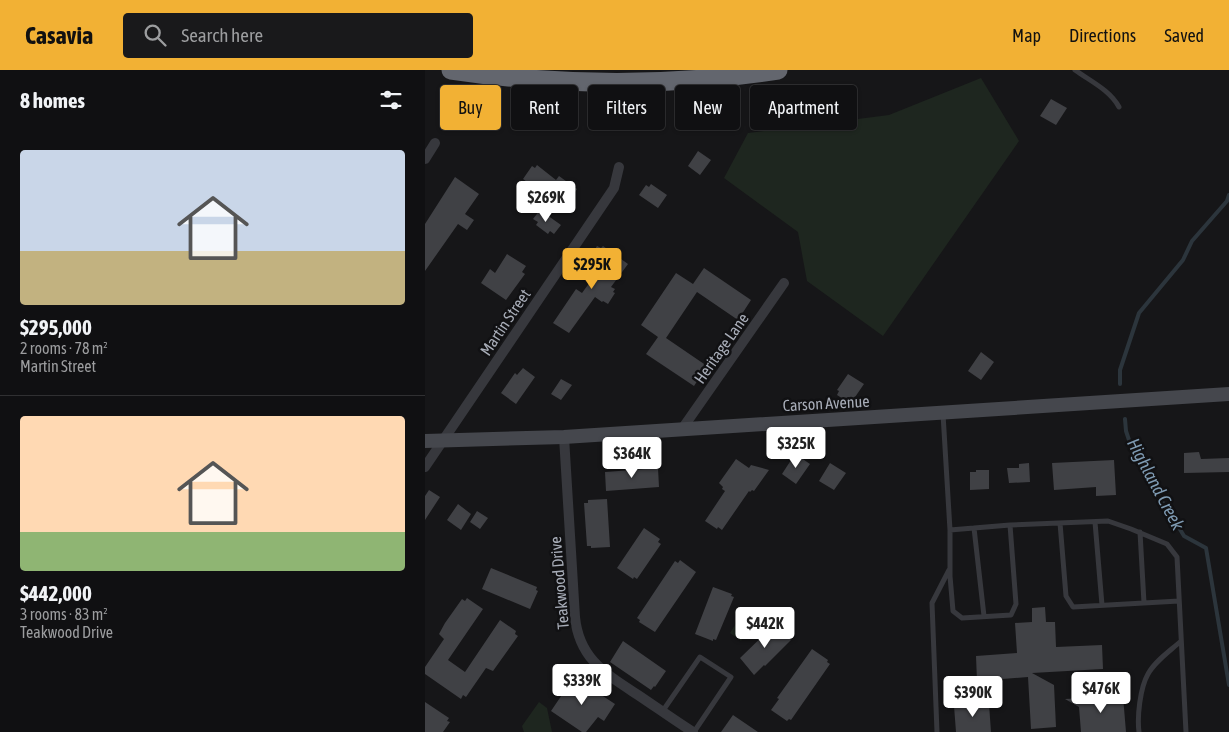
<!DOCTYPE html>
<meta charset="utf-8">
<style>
:root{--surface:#101012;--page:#19191b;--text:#f1f3f6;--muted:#9c9d9f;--line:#303032;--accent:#f2b134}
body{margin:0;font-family:"Asap Condensed",sans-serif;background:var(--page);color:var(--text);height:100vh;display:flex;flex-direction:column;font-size:19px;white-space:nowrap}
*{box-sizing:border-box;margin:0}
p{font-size:16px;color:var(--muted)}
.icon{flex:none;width:28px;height:28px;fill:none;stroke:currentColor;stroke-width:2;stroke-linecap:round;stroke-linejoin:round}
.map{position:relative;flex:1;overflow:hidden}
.sheet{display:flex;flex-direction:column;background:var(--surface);width:425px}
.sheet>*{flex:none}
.guide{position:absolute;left:15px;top:15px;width:475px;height:45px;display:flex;gap:10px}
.price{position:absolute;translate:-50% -42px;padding:0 11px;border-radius:5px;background:#fff;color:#222;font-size:16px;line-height:32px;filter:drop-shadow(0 1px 2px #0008)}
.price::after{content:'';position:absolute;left:50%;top:30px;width:15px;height:11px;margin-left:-8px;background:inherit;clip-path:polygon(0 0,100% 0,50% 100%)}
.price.current{background:var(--accent);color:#111}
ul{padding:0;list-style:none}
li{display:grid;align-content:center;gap:10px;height:265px;padding:0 20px}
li+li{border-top:1px solid var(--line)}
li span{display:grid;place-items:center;height:155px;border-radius:5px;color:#555}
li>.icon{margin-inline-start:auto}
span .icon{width:90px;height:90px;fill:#fffc;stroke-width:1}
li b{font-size:21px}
h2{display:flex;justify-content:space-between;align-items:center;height:60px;padding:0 20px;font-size:21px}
.pill{padding:0 18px;border-radius:5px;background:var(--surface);box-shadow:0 1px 4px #0004,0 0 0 1px var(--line);font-size:18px;line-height:45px}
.pill.current{background:var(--accent);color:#111}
header{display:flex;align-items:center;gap:30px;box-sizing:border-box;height:70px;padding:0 25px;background:var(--accent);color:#111}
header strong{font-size:24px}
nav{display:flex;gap:28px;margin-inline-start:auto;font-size:18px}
.search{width:350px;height:45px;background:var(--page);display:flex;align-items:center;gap:12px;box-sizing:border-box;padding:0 18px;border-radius:5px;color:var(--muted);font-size:19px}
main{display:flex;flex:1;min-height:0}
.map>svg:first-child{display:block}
.green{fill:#1e261f}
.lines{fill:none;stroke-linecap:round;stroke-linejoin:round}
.stream{stroke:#2c353c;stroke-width:4}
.building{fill:#404145}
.service{stroke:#37383d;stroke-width:5}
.minor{stroke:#37383d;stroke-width:10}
.secondary{stroke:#45474d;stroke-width:14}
.motorway{stroke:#63666e;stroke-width:19}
.labels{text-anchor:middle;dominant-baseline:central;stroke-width:5;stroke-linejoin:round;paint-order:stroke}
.street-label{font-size:16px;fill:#a8adb8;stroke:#111113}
.water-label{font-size:18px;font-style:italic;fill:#7f9bb3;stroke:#111113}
</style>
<header>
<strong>Casavia</strong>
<div class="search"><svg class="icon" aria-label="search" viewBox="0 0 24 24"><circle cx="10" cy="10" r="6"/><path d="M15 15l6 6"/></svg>Search here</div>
<nav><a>Map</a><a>Directions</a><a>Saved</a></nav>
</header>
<main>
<section class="sheet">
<h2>8 homes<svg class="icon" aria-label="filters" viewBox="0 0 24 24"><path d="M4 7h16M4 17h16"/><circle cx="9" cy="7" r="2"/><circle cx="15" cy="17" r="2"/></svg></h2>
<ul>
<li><span style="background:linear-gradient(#c9d6e8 65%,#c2b280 0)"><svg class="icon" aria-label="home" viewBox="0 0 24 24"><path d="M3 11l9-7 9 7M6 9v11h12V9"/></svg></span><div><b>$295,000</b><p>2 rooms · 78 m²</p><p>Martin Street</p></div></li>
<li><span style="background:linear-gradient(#ffd9b3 75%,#8fb573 0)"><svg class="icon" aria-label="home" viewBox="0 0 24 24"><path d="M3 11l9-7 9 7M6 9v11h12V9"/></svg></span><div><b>$442,000</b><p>3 rooms · 83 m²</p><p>Teakwood Drive</p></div></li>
</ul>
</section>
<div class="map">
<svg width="804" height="662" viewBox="0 0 804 662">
<rect width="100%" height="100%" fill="#161618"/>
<path class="green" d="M556 8 594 71 458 266 382 211 373 162 299 108 323 63 464 45Z
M319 541 330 548 316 571 305 563Z
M114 632 122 638 127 662H99L97 656Z"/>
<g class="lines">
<path class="stream" d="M695 314V300L714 243 758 190 767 171 802 131 804 125
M700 349 701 361 705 373 721 391 734 416 739 439 753 456 759 466 781 478 804 615"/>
</g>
<path class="building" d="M626 29 642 38 631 55 615 46Z
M273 81 286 90 275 105 263 96Z
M112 95 131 110 134 106 152 119 145 130 120 113 116 117 111 114 109 117 98 109 107 96 110 98Z
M30 107 54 124 40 144 49 150 42 160 33 154 0 201V154Z
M226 114 242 125 233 138 214 125 221 115 224 117Z
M115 140 136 155 129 164 125 161 123 164 111 155 113 152 108 149Z
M172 176 176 178 178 176 203 194 186 217 190 219 188 222 190 223 183 234 178 231 177 232 170 227 144 263 128 253 151 219 157 223 165 212 168 215 181 197 169 189 170 186 167 184Z
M82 184 101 196 97 202 100 204 81 230 56 213 65 199 70 203Z
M279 198 326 230 313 250 272 222 241 268 282 296 269 316 221 284 233 267 216 255 251 203 268 214Z
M556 282 569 292 556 310 543 301Z
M98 298 110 307 91 334 76 323 90 303 92 305Z
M423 304 439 314 428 330 426 329 423 332 412 325 414 321 412 320Z
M136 309 147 315 136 330 126 324Z
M774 382 776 389 804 388V402L759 403V383Z
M372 385 385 394 371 414 357 404 368 387 369 388Z
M311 389 324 398 326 395 344 400 329 421 327 420 325 422 324 421 297 460 293 457 292 459 280 451 300 421 297 419 298 417 294 413Z
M689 390 691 425 671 426V417L629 420 627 393Z
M405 393 421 403 409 420 394 411Z
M604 393 605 412 584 413 582 398H594V394Z
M233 398 234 417 181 421 180 402Z
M551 400H564V419L545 420V402H551Z
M4 420 15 427 0 450V426Z
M182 429 185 477 166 478V476H162L159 433H163V430Z
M33 434 46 444 36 460 22 450Z
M52 441 63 448 55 459 45 452Z
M219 458 235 469 233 472 236 474 212 509 209 507 208 509 192 498Z
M255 490 271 502 230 562 214 552 215 550 212 548 250 491 253 493Z
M66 498 112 517 111 520 113 521 105 539 57 519Z
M288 517 307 524 306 526 309 527 291 570 288 569V571L270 564Z
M42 528 58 539 23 590 40 602 75 550 91 561 90 564 93 566 68 601 61 598 41 627 38 625 36 629 0 604V597L19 569 14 564 20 553 37 529 40 531Z
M620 537 621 552H630L631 577 677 575 678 599 607 603 629 615 631 657 606 659 603 607 552 611 551 586 592 583 590 553 607 552V538Z
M349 555 351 557 353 556 366 570 340 596 339 595 329 605 315 588Z
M198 571 241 601 230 617 229 616 226 620 185 592Z
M387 579 403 590 402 592 405 594 366 650 364 649 362 651 346 640 354 629 352 628Z
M149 607 190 634 179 651 173 647 161 662H157L126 641Z
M698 626 701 662H656L654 637 640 629Z
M0 632 24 648 22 651 25 652 18 662H0Z
M564 634 566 662H531L529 636Z
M308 645 333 662H296Z"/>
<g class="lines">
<path class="service" d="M650 0C665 11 685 20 694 37
M518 344 525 460V506L528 541 537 548 586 545 591 534 585 455
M670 452 677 535
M635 453 641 526 648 537 754 531
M549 458 559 546
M525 460 585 455 683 451 706 459 742 474 752 487 761 662
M715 462 719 533
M237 642 275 587 306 607 269 662
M512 662 507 533 524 500
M714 662C712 647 715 618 723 604 730 591 745 581 756 571"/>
<path class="minor" d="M0 89 10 73
M257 359 359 213
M139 367 150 547C154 589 181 604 213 625 231 637 249 650 268 662
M0 397 189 118 194 97"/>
<path class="secondary" d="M0 371 139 367 804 324"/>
<path class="motorway" d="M26 0C134 16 245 17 353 0"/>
</g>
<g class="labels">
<g class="street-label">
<text transform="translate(80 252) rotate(-56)">Martin Street</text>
<text transform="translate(296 278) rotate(-55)">Heritage Lane</text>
<text transform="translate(401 333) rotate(-3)">Carson Avenue</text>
<text transform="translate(134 513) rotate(-95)">Teakwood Drive</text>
</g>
<g class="water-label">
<text transform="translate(731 414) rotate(62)">Highland Creek</text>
</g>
</g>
</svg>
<b class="price" style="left:121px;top:153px">$269K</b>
<b class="price current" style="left:167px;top:220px">$295K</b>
<b class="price" style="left:371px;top:399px">$325K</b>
<b class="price" style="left:207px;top:409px">$364K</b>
<b class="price" style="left:340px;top:579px">$442K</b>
<b class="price" style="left:157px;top:636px">$339K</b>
<b class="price" style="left:676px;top:644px">$476K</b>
<b class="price" style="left:548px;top:648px">$390K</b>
<div class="guide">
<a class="pill current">Buy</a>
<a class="pill">Rent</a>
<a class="pill">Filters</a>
<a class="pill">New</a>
<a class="pill">Apartment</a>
</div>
</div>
</main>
